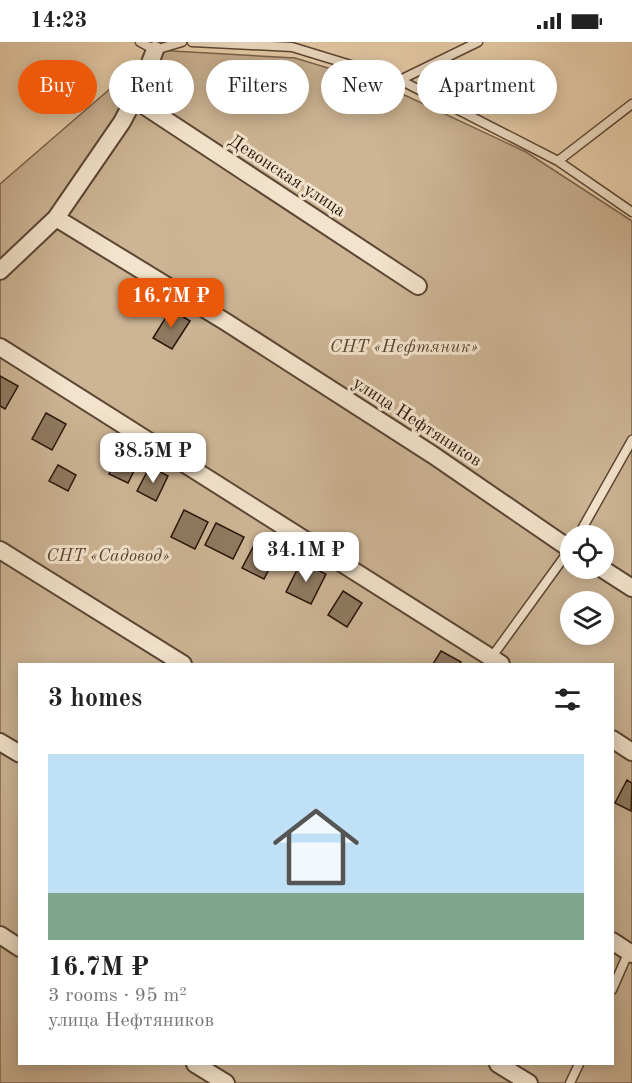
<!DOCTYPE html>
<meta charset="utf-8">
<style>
:root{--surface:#fff;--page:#f6f6f6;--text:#222;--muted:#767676;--accent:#ea580c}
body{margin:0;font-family:"Old Standard TT",serif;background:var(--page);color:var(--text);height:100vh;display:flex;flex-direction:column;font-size:22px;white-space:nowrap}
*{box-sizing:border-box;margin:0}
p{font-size:20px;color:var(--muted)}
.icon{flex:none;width:33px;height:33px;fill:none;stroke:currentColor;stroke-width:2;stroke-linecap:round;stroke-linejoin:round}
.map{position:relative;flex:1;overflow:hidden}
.details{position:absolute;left:18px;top:621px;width:596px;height:402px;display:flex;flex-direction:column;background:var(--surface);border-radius:0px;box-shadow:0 3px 15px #0003}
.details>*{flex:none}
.hud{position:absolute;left:18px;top:18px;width:597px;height:54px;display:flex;gap:12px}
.controls{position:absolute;left:560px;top:483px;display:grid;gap:12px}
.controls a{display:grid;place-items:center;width:54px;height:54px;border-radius:50%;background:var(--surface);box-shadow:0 3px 15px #0003;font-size:30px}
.price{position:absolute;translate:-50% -51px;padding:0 14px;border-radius:12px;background:#fff;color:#222;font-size:20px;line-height:39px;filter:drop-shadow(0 2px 3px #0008)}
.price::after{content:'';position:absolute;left:50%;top:36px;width:18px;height:14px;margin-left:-9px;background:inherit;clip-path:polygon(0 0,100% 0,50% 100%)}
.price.current{background:var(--accent);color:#fff}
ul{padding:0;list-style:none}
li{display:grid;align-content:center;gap:12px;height:318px;padding:0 30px}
li span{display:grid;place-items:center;height:186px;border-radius:0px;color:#555}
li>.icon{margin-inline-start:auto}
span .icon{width:108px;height:108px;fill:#fffc;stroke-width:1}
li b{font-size:26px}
h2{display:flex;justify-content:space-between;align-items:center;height:72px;padding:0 30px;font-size:26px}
.pill{padding:0 21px;border-radius:27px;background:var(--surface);box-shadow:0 3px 15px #0003;font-size:21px;line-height:54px}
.pill.current{background:var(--accent);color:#fff}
.status{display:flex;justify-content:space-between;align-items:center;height:42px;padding:0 30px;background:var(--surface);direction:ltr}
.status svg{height:16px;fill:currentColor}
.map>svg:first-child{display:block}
.green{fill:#ccb494;stroke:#7b654f;stroke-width:1.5;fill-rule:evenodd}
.building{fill:#8f7960;stroke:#2a160a;stroke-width:1.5}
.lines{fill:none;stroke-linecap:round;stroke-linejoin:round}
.service-casing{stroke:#5b4634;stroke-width:11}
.minor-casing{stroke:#5b4634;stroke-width:20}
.service{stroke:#f3e3cc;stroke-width:8}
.minor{stroke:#f3e3cc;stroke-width:16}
.labels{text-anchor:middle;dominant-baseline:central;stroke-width:6;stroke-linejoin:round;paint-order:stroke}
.street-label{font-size:18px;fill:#2a160a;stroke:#f3e3cc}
.park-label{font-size:18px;font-style:italic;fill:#5b4533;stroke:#f3e3cc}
</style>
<div class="status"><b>14:23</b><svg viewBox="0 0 49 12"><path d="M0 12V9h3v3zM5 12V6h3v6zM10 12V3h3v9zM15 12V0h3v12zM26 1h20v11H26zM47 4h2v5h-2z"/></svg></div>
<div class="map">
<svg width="632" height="1041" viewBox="0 0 632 1041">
<rect width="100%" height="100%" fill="#edd4b0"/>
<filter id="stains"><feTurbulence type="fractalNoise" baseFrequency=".00333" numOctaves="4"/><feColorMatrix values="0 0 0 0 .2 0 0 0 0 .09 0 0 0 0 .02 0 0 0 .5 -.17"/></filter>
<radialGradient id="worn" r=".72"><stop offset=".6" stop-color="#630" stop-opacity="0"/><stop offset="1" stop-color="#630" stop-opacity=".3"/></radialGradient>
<path class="green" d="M155 8 295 16 381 42 526 110 632 179V1041H0V142ZM570 494H603V526H570ZM570 560H603V592H570ZM20 622H612V1022H20Z"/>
<path class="building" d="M171 267 190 279 172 307 153 296Z
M0 334 18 344 5 367 0 364Z
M46 371 66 382 52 408 32 397Z
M120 409 139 419 128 441 109 432Z
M58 423 76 433 68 449 49 439Z
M150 424 168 434 156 459 137 449Z
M184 468 208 480 195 507 171 495Z
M216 481 244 495 233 517 205 503Z
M259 494 280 505 264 537 242 526Z
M301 520 326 532 311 562 286 550Z
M343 549 362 561 347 585 328 573Z
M441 609 461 620 459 622H433Z
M627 738 632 741 631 769 615 761Z"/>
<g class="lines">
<defs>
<path id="service" d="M140 0 155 8 182 0
M192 0 292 5 400 38 558 119 632 170
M400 38 478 0
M558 119 632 62
M578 494 632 398
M491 616 570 507
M612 948 629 909
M570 1041 579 1022"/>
<path id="minor" d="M134 57 418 244
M56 176 226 280 433 413 570 507
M0 229 56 176 122 80 141 44 155 8
M0 305 501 622
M0 508 183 622
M601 526 632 546
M612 697 632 710
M0 700 20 712
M0 893 20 906
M612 899 632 912
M195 1022 226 1041
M498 1022 529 1041"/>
</defs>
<use href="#service" class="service-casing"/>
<use href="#minor" class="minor-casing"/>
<use href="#service" class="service"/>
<use href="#minor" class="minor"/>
</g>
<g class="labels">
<g class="street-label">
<text transform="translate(287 134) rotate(33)">Девонская улица</text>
<text transform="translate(417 380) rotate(33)">улица Нефтяников</text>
</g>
<g class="park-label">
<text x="404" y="305">СНТ «Нефтяник»</text>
<text x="108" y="514">СНТ «Садовод»</text>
</g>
</g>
<rect width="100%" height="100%" filter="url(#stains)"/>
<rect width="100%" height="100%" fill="url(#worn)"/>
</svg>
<div class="controls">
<a><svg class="icon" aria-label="locate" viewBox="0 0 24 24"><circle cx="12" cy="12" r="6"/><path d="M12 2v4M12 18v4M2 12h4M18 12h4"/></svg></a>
<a><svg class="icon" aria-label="layers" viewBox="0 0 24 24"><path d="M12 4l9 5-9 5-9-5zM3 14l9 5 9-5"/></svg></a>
</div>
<b class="price current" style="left:171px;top:287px">16.7M ₽</b>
<b class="price" style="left:153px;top:442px">38.5M ₽</b>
<b class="price" style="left:306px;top:541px">34.1M ₽</b>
<div class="hud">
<a class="pill current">Buy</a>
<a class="pill">Rent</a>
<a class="pill">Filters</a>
<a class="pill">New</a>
<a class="pill">Apartment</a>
</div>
<section class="details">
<h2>3 homes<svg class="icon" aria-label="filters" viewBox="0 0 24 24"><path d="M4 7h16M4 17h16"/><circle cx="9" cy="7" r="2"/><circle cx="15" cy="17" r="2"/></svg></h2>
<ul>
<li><span style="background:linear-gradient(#bfe0f5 75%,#7fa58c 0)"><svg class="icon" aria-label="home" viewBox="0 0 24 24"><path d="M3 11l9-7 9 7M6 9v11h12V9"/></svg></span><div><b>16.7M ₽</b><p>3 rooms · 95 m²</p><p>улица Нефтяников</p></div></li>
</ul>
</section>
</div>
